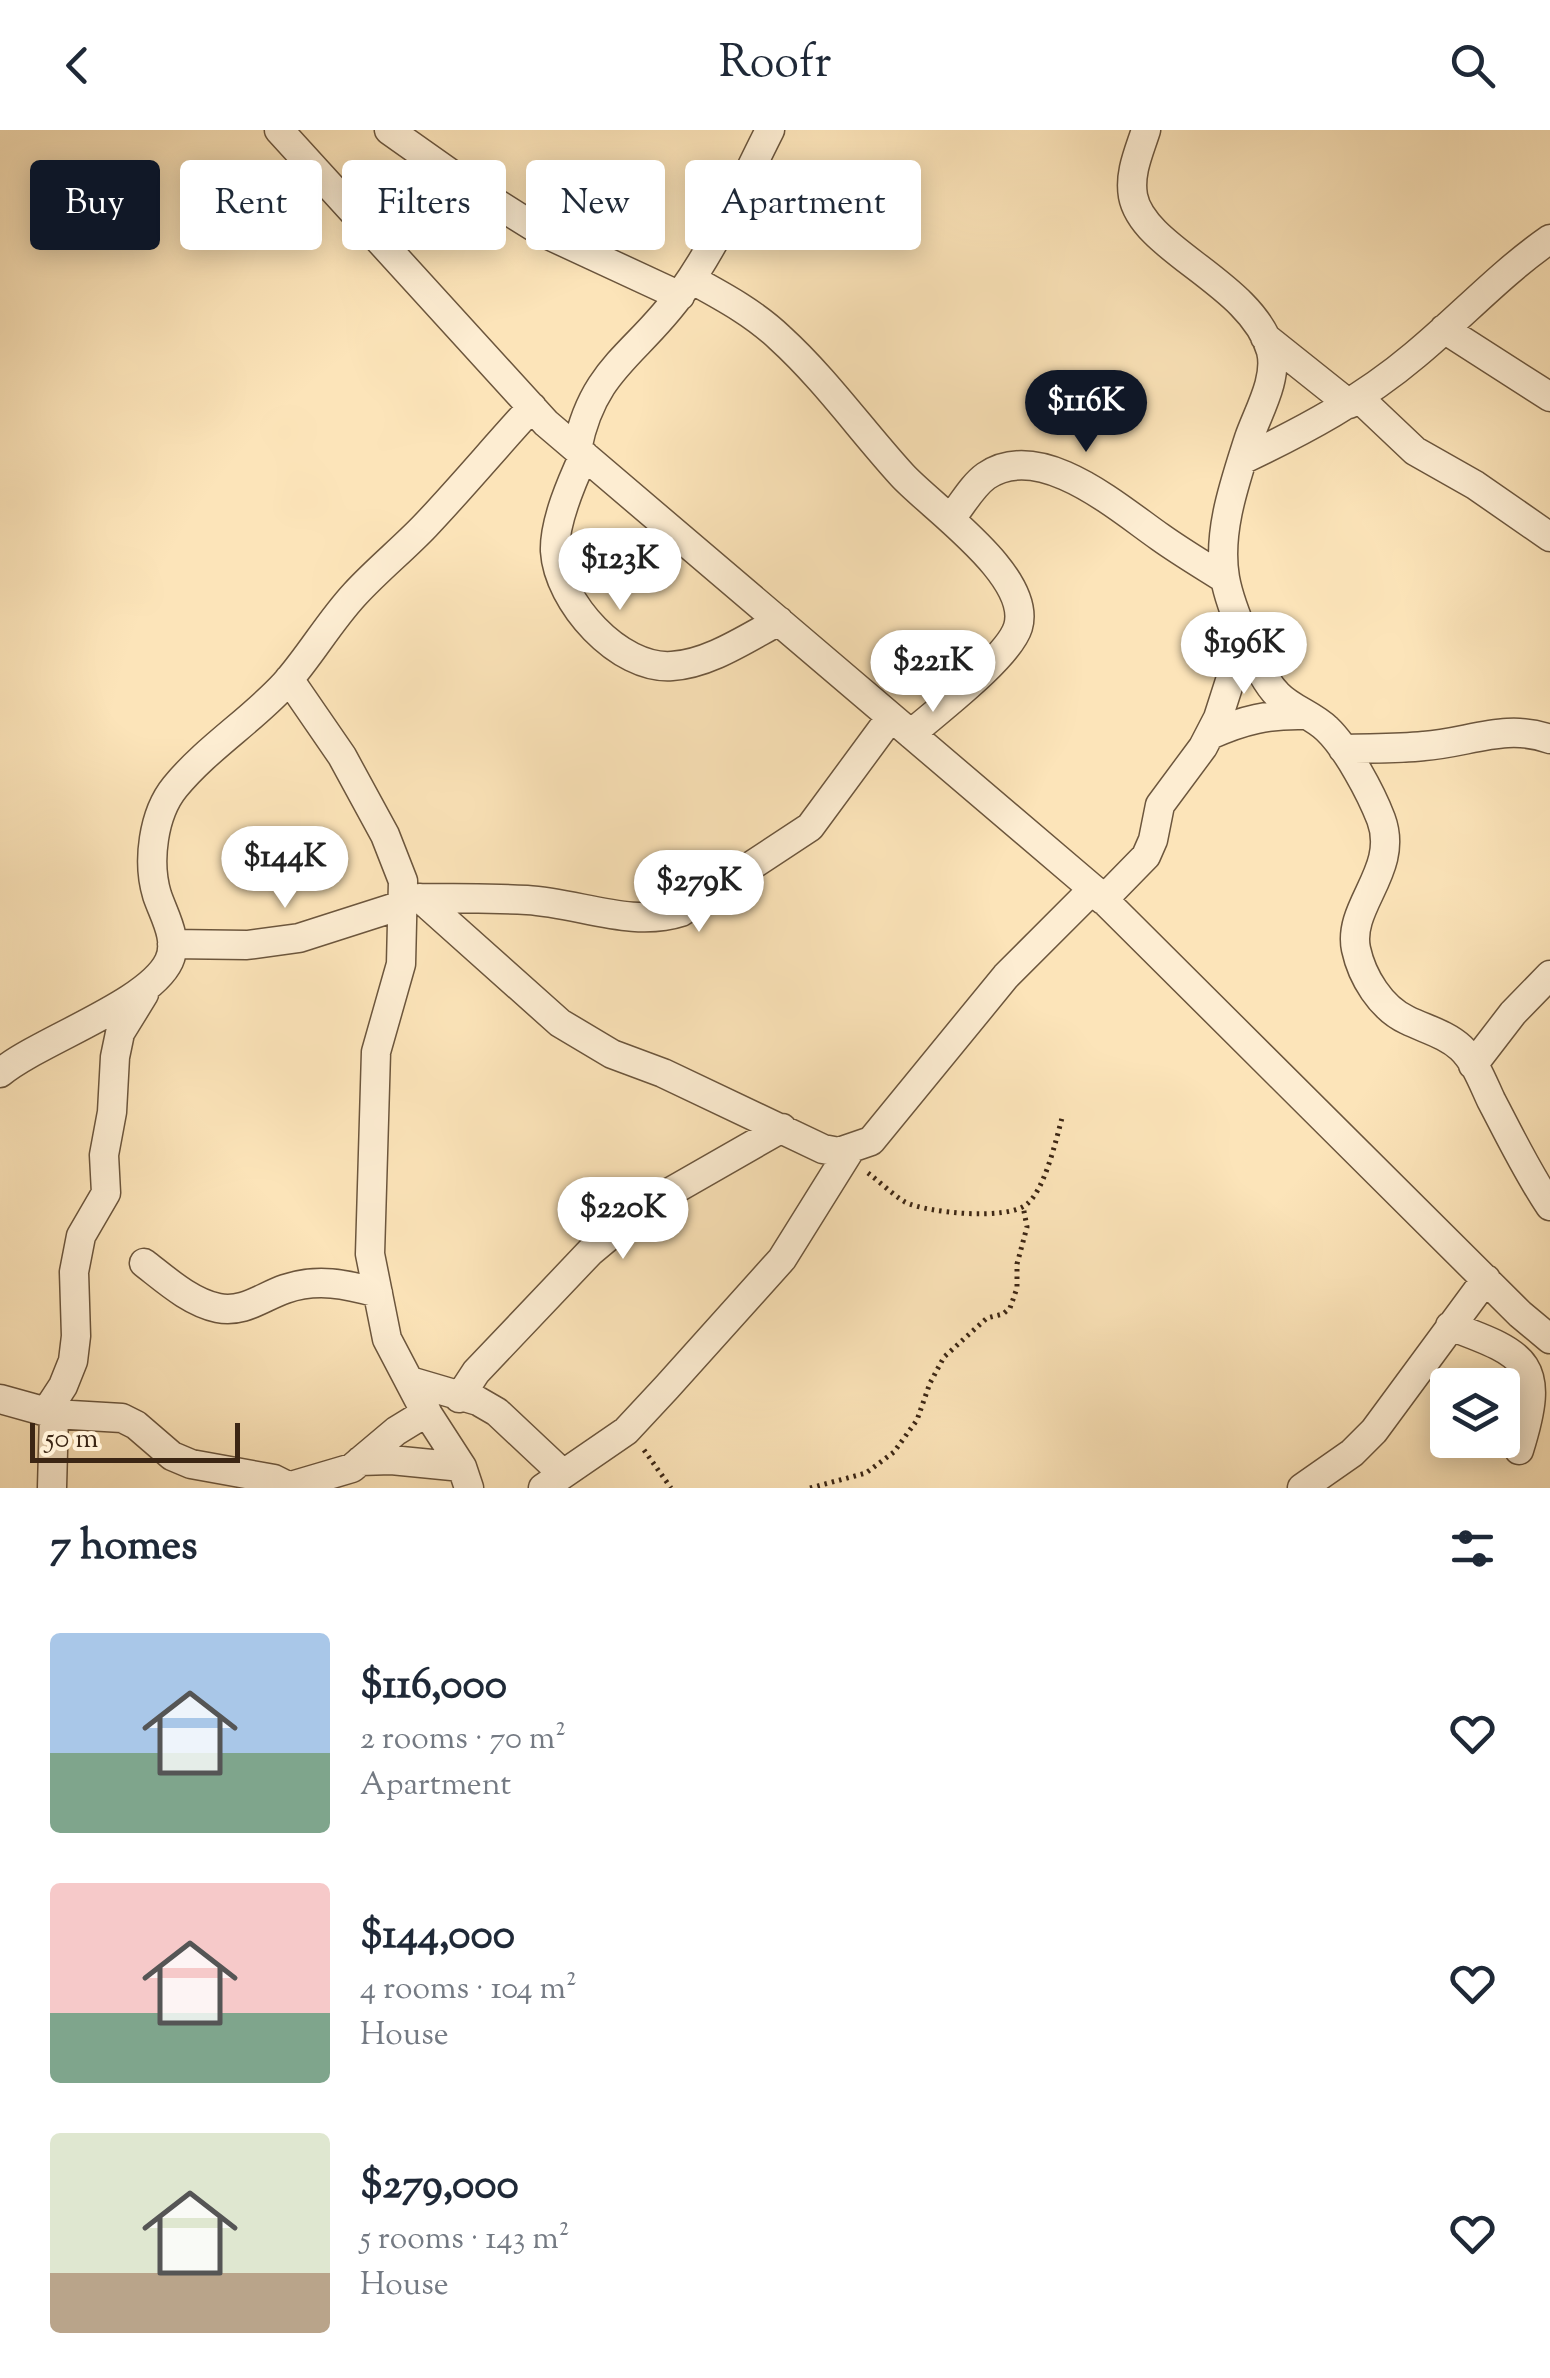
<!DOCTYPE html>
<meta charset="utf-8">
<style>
:root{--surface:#fff;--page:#f2f2f3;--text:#1f2937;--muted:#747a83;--accent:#111827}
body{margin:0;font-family:"Sorts Mill Goudy",serif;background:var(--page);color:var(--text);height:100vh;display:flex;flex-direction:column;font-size:38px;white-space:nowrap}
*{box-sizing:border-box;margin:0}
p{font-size:32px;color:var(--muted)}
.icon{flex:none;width:55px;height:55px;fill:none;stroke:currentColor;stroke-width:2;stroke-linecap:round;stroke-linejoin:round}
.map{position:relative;height:1358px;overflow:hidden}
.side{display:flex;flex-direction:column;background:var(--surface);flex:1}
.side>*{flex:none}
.top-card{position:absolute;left:30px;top:30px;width:1000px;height:90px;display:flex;gap:20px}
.tools{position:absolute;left:1430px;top:1238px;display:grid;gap:20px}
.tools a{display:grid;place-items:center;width:90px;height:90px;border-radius:10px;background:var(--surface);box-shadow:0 5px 25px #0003;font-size:50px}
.scale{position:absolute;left:30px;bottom:25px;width:210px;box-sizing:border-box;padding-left:10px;border:5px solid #3c2614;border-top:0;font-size:28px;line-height:35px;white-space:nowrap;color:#3c2614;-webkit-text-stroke:8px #fdedd2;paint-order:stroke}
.price{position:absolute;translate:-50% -85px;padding:0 22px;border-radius:35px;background:#fff;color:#222;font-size:32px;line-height:65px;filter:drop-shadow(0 2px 5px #0008)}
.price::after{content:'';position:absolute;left:50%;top:60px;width:30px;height:22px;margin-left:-15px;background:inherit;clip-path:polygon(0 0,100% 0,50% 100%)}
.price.current{background:var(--accent);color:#fff}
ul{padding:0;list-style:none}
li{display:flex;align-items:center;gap:30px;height:250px;padding:0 50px}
li span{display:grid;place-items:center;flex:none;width:280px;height:200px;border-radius:10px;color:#555}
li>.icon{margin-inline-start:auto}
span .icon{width:120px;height:120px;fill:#fffc;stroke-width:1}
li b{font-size:42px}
h2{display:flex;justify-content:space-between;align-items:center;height:120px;padding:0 50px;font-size:42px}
.chip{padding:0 35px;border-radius:10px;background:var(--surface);box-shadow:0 5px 25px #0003;font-size:35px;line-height:90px}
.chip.current{background:var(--accent);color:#fff}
header{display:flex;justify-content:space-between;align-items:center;height:130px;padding:0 50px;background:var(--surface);font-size:45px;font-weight:600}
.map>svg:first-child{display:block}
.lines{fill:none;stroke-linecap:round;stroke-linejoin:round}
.minor-casing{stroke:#6c563d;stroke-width:31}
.path{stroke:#3c2614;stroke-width:5;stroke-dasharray:2.5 5;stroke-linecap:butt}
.minor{stroke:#fdedd2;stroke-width:28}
</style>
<header><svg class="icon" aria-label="back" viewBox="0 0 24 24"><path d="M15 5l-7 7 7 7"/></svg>Roofr<svg class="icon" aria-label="search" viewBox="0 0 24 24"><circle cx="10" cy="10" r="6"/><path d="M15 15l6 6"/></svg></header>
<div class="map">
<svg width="1550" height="1358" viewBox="0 0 1550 1358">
<rect width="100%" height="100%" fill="#fce4b9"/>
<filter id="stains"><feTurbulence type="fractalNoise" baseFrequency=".002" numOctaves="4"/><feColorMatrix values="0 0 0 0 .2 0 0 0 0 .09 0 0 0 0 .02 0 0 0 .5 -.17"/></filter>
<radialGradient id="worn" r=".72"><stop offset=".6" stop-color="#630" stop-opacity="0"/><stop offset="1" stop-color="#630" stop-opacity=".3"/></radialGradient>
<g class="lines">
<defs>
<path id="minor" d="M279 0 546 293 1093 759 1520 1184 1550 1209
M389 0 461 51 542 102 680 166
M1146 0C1139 22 1129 43 1133 66 1143 120 1252 153 1271 221 1278 249 1258 282 1249 308 1235 352 1217 402 1225 448 1230 476 1258 545 1277 564 1291 579 1313 585 1327 599 1347 618 1371 663 1381 689 1400 740 1347 776 1356 819 1362 847 1381 878 1407 890 1425 899 1446 904 1461 918 1475 931 1483 953 1491 970 1510 1006 1527 1042 1550 1076
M691 149C722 166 754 183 780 208 825 249 861 300 902 345 931 377 1033 446 1018 497 1009 527 936 582 911 604
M1444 199 1550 267
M1265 207 1349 274
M1359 268 1415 321 1475 355 1550 407
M577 319C593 237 638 224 682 162 718 112 742 55 770 0
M584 325C572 351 554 392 555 421 558 472 619 540 672 536 709 534 747 508 779 491
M1244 329C1305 300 1363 269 1415 225 1461 187 1501 143 1550 109
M951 388C962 375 972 356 986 346 1040 309 1117 377 1160 407 1181 422 1203 435 1225 449
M289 549 342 626 385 705 403 751 401 834 376 922 370 1124 387 1209 420 1272 462 1337 469 1358
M1210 605C1243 590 1269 584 1305 585
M1343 619C1370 618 1397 619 1424 616 1468 613 1506 593 1550 609
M409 768C448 768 488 768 527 770 579 773 632 798 681 782L810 697 891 587
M420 768 560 893 612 924 663 943 823 1019 839 1022 871 1011 1006 846 1093 759
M1103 770 1146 726 1153 710 1160 675 1203 617 1218 588 1245 504
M172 814 247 815 299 808 402 775
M1473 935 1513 883 1550 845
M0 943C40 910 149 874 169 831 179 809 164 786 157 765 147 732 153 684 175 657 207 618 251 591 285 554 310 526 329 492 355 464 377 440 403 419 425 396 462 357 496 316 532 277
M144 1133C166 1150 190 1172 218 1178 244 1183 262 1167 285 1159 317 1148 346 1154 378 1163
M1450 1196C1529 1225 1546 1234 1519 1320
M410 1251 478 1271 497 1282 562 1343
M459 1268 476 1242 590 1122 644 1077 782 998
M0 1269 54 1284 122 1288 136 1295 172 1326 191 1334 274 1349 292 1358
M46 1282 63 1256 73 1231 76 1206 74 1142 81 1106 106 1063 104 1025 112 982 115 927 120 903 144 864
M360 1331 391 1330 462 1337
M291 1356 352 1338 396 1301 427 1282
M52 1358 54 1284
M543 1358 626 1301 667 1257 782 1129 850 1020
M1302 1358 1352 1323 1374 1301 1486 1149"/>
</defs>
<use href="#minor" class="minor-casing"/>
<path class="path" d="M868 1043C880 1052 892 1064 905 1072 927 1083 1008 1091 1027 1074 1045 1059 1056 1010 1062 988
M644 1320 671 1358
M810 1358 866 1343 894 1322 917 1290 930 1253 944 1227 987 1188 1003 1184 1010 1178 1017 1158V1134L1027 1097 1023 1076"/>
<use href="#minor" class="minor"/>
</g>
<rect width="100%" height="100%" filter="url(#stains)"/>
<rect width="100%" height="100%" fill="url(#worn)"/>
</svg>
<div class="tools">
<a><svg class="icon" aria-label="layers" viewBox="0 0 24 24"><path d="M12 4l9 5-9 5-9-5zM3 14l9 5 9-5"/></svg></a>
</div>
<div class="scale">50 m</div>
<b class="price current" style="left:1086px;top:325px">$116K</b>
<b class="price" style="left:620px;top:483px">$123K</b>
<b class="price" style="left:1244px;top:567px">$196K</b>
<b class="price" style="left:933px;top:585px">$221K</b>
<b class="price" style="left:285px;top:781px">$144K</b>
<b class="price" style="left:699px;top:805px">$279K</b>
<b class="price" style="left:623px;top:1132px">$220K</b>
<div class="top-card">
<a class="chip current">Buy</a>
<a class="chip">Rent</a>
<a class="chip">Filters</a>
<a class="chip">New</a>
<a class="chip">Apartment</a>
</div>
</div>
<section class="side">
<h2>7 homes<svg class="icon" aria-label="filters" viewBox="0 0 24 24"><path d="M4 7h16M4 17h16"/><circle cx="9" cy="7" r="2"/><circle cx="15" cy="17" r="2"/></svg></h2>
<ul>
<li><span style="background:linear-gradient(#a9c7e8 60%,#7fa58c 0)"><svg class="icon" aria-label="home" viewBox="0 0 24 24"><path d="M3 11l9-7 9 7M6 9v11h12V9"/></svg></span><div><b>$116,000</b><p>2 rooms · 70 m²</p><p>Apartment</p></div><svg class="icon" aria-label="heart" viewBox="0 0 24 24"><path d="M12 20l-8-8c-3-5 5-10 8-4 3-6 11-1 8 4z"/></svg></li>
<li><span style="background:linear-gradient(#f6c9c9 65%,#7fa58c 0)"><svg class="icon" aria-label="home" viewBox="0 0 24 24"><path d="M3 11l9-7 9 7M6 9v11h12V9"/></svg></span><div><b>$144,000</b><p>4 rooms · 104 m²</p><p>House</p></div><svg class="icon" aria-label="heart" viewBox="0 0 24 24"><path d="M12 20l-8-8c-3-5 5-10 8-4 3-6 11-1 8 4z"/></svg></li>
<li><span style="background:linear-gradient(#dfe7d0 70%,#b9a48a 0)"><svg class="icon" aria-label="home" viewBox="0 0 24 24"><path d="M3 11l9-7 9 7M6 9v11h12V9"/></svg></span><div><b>$279,000</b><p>5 rooms · 143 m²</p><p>House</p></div><svg class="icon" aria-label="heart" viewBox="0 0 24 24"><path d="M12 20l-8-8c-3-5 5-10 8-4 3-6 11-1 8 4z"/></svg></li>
</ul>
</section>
